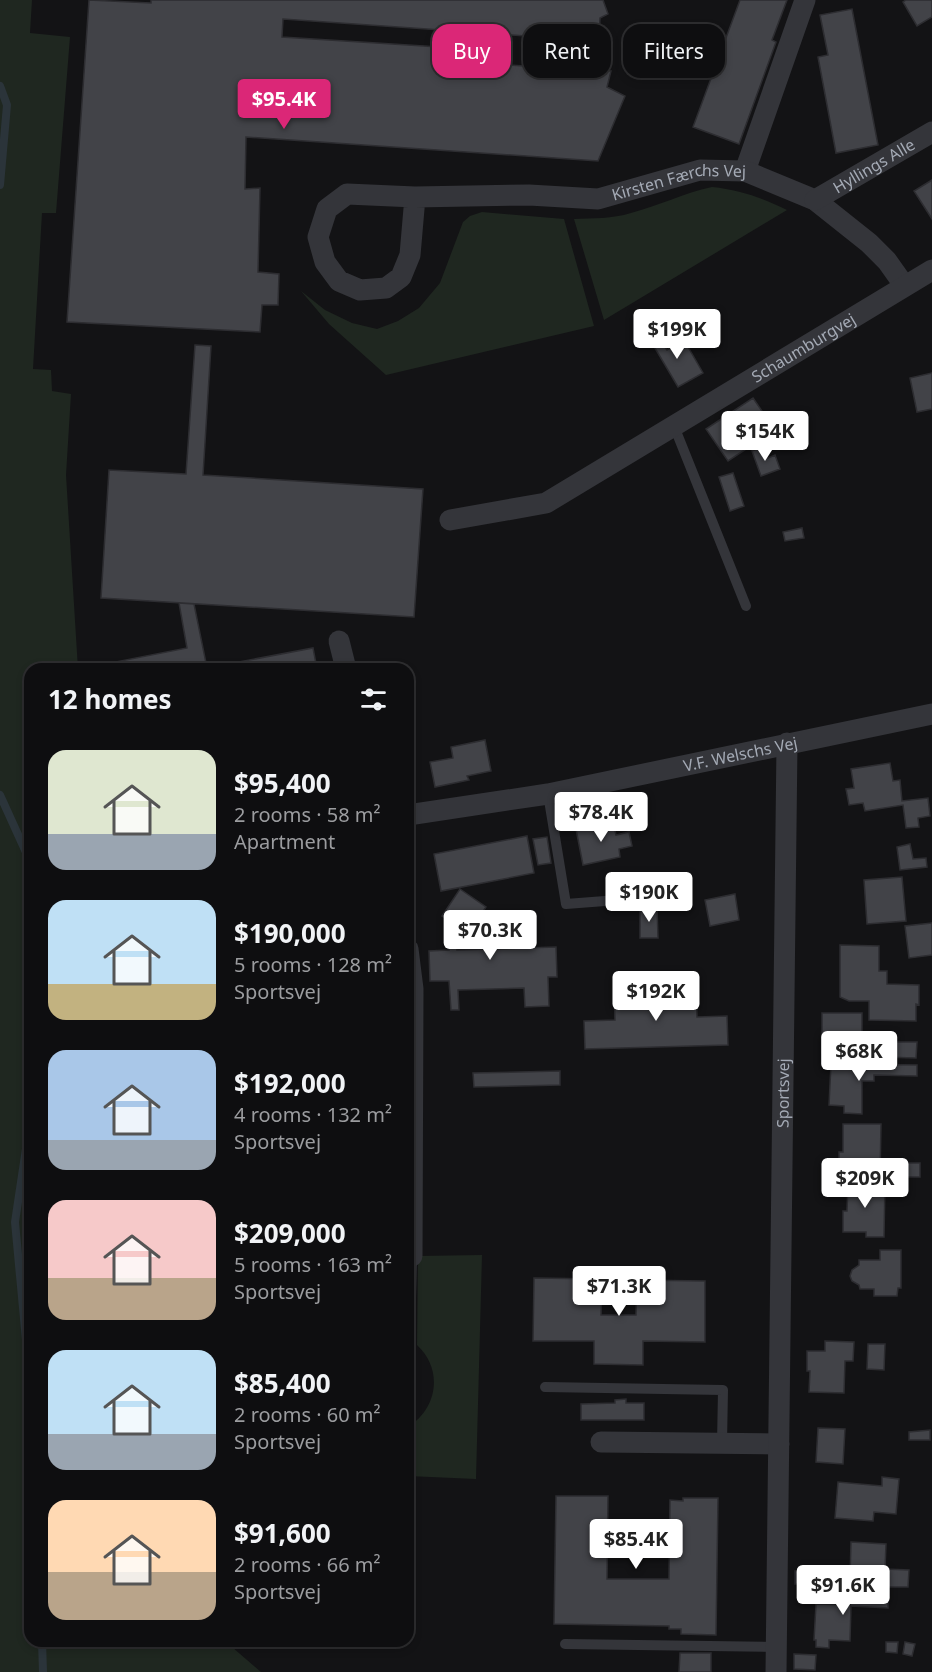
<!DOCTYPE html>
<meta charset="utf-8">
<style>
:root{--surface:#0e0e10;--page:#171719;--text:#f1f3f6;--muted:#9b9c9f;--line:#2e2e30;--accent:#db2777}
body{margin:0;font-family:"Noto Sans",sans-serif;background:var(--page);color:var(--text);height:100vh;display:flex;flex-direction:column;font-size:22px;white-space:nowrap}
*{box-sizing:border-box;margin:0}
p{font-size:20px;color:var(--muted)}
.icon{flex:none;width:33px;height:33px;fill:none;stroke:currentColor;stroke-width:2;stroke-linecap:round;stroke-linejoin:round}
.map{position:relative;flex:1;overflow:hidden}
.drawer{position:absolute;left:24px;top:663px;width:390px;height:984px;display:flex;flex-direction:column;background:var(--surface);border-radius:18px;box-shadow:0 3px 9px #0003,0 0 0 2px var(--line)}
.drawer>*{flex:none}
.top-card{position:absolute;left:432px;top:24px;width:410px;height:54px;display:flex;gap:12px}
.price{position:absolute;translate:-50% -51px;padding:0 14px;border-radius:6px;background:#fff;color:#222;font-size:20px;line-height:39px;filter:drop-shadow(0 2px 3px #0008)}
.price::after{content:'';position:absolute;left:50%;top:36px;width:18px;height:14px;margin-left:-9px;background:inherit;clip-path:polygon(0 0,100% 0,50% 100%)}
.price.active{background:var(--accent);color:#fff}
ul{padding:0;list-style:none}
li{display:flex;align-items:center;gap:18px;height:150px;padding:0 24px}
li span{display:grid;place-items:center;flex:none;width:168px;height:120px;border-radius:18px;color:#555}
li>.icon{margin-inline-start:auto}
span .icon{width:72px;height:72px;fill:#fffc;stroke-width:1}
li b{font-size:26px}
h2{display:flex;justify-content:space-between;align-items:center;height:72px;padding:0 24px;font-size:26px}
.pill{padding:0 21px;border-radius:18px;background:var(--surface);box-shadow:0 3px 9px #0003,0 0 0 2px var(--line);font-size:21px;line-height:54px}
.pill.active{background:var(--accent);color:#fff}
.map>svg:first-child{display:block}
.green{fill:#1f2720}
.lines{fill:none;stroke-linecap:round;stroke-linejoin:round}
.stream{stroke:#2b343a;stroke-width:8}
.building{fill:#424348;stroke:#2d2d31;stroke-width:1.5}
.service{stroke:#34353a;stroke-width:10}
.minor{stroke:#34353a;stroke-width:21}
.labels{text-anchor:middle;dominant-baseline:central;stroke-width:6;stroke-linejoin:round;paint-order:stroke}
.street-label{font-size:16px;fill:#a4aab5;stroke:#0e0e0f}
</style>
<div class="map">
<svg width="932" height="1672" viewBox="0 0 932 1672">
<rect width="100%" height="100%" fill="#131315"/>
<path class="green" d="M0 0H32L30 33 70 37 56 213H42L33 369 51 370 52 391 71 394 66 475 78 669H30V1641H225L261 1672H0Z
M712 187C740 190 763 198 787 210L604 320 574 219C593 218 612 219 631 213 658 206 684 193 712 187Z
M482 212 564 219 594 326 386 375 329 324 301 291 325 310 352 323 377 329 398 321 419 308 440 283 463 222 470 216Z
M482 1255 476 1479 408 1476V1427C437 1409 444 1370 417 1345L418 1256Z"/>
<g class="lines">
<path class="stream" d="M0 86 7 105 0 185
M0 795 30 861
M30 1122 15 1222 30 1383
M42 1641 43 1672"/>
</g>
<path class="building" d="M89 0 151 3V0H603L608 14 600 18 599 41 283 19 282 37 487 50 491 64 611 71 607 87 625 96 598 161 246 137 245 189 260 188 258 272 279 274 278 305H262L260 332 67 322Z
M740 0H787L772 40 776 42 739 144 693 127Z
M906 0H932V17L917 26 903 2Z
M852 9 878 145 836 153 818 57 828 55 820 15Z
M932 180V219L914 191Z
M660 331 668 345 665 347 667 350 684 340 703 373 678 387 649 338Z
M195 345 211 346 203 475 423 489 414 617 101 598 109 470 186 474Z
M932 373V409L917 412 910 378Z
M753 398 775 430 728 461 706 429Z
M764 447 768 458 775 455 780 469 761 476 752 451Z
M733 473 744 506 730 511 719 477Z
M802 528 804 538 785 541 783 532Z
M179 603 194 604 207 668 313 648 317 669H95V666L187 648Z
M485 740 491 771 467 776 469 780 435 787 430 762 453 758 451 747Z
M890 763 893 781 900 780 902 801 928 798 930 816 918 818 919 827 906 828 903 805 865 811 863 803 849 805 846 789 854 788 851 769Z
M613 822 616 835 629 832 632 846 619 849 620 857 583 865 576 829Z
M527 836 534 873 441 891 434 854Z
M547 837 551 863 538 865 533 839Z
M910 844 913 859 926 858 927 867 900 870 897 847Z
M902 877 906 921 867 924 864 880Z
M460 889 486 907 468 934 456 926 457 950 556 947 557 977H548L549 1006 525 1007 524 988 458 990 459 1010H451L449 981H430L429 951 449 950 448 920 442 916Z
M735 894 739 920 710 926 705 900Z
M640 907H657L658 938H640Z
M932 923V955L909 958 905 926Z
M840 945 879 946V971H887V984L919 985V1005L916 1004V1021L869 1020V1001H849L840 997Z
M696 987 697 1017 727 1016 728 1045 585 1049 584 1021 615 1020 614 990Z
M822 1013H862V1038H879V1059H840V1053H822Z
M881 1042H917L916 1058 881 1057Z
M831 1064 917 1065V1076L874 1075V1081H862V1114L844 1113V1106L829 1105Z
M560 1071V1085L474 1087 473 1073Z
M843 1124H881L880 1178H861V1173H839V1152H843Z
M902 1163H920V1177H902Z
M848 1183H885L884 1237H866V1232H843V1211H847Z
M880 1250H901V1288H898L897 1296H874V1289H860L859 1285 852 1281 850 1276 852 1270 859 1265V1260H880Z
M534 1278 602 1279 601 1315H636L637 1280 705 1281V1342L643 1341V1365L594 1364V1341H533Z
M825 1341 854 1342 853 1361H845L844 1393 809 1392 810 1371H807V1351H825Z
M868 1344H885L884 1370 867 1369Z
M626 1399V1403H644V1420H581V1404L615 1403V1400Z
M818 1428 845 1429 843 1464 816 1462Z
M930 1430V1440H909V1432Z
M882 1477 899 1479 896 1514 874 1512 873 1521 835 1518 838 1482 882 1486Z
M556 1496H608L607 1579H669L670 1500 683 1501V1498H718L716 1635 681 1634V1629H669V1626L554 1624Z
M851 1542 886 1544 885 1569 909 1570 908 1587H883V1579L850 1578Z
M795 1571 817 1572V1584H795Z
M851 1590 888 1592V1608L851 1606 850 1641 829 1640V1648L816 1647V1640H814L816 1604 850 1605Z
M886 1642H898L897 1653 886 1652Z
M905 1642 915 1644 912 1656 903 1654Z
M680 1653H711V1672H679Z
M794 1654 816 1655 815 1670 794 1669Z"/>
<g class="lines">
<path class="service" d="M674 426 746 606
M548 794 566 904 631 899
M408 1345 410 1341 412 1256
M545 1387 723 1390 722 1443
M565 1644 777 1647"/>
<g class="minor">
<path d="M745 171 805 0"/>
<path id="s1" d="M415 197 410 255 401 277 386 288 360 290 339 281 325 262 318 237 327 209 347 194 415 197 529 195 598 199 700 170 745 171 815 200 869 243 887 261 904 285"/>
<path id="s2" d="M815 200 932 132"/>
<path id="s3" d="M450 520 546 503 932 270"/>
<path d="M339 641 346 669"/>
<path id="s4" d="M408 815 548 794 932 714"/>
<path d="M408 949 413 989 412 1256"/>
<path d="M601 1442 779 1444"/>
<path id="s5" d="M776 1672 787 743"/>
</g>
</g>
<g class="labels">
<g class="street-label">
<text stroke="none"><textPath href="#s2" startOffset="68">Hyllings Alle</textPath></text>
<text stroke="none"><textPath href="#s1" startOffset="588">Kirsten Færchs Vej</textPath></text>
<text stroke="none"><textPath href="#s3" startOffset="398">Schaumburgvej</textPath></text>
<text stroke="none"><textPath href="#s4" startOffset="338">V.F. Welschs Vej</textPath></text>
<text stroke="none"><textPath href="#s5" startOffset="579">Sportsvej</textPath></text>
</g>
</g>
</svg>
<b class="price active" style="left:284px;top:130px">$95.4K</b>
<b class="price" style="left:677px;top:360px">$199K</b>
<b class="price" style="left:765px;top:462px">$154K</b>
<b class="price" style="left:601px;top:843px">$78.4K</b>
<b class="price" style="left:649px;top:923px">$190K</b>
<b class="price" style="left:490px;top:961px">$70.3K</b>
<b class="price" style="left:656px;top:1022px">$192K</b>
<b class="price" style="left:859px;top:1082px">$68K</b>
<b class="price" style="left:865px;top:1209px">$209K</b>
<b class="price" style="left:619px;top:1317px">$71.3K</b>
<b class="price" style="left:636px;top:1570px">$85.4K</b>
<b class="price" style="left:843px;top:1616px">$91.6K</b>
<div class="top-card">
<a class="pill active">Buy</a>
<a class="pill">Rent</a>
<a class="pill">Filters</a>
</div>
<section class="drawer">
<h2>12 homes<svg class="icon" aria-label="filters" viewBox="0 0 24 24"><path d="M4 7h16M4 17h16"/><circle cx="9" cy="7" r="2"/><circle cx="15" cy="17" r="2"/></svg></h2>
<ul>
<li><span style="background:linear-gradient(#dfe7d0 70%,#9aa5b1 0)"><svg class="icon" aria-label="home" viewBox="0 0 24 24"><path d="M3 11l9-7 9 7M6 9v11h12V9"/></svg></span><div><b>$95,400</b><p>2 rooms · 58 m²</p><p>Apartment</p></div></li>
<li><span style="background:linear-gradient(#bfe0f5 70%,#c2b280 0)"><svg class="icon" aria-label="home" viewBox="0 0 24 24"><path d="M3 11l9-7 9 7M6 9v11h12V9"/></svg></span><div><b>$190,000</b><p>5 rooms · 128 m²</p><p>Sportsvej</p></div></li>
<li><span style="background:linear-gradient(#a9c7e8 75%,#9aa5b1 0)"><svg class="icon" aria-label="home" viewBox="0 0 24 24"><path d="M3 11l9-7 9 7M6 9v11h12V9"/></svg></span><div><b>$192,000</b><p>4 rooms · 132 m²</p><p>Sportsvej</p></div></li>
<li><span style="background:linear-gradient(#f6c9c9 65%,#b9a48a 0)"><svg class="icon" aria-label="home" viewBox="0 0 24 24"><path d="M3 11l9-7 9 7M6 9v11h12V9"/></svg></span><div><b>$209,000</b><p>5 rooms · 163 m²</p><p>Sportsvej</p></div></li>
<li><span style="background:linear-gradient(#bfe0f5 70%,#9aa5b1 0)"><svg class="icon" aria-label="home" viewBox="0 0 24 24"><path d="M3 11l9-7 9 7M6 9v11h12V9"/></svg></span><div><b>$85,400</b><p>2 rooms · 60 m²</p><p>Sportsvej</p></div></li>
<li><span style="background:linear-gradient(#ffd9b3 60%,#b9a48a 0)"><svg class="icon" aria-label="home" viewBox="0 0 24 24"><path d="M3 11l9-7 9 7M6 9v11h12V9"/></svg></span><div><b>$91,600</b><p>2 rooms · 66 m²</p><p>Sportsvej</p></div></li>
</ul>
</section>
</div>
